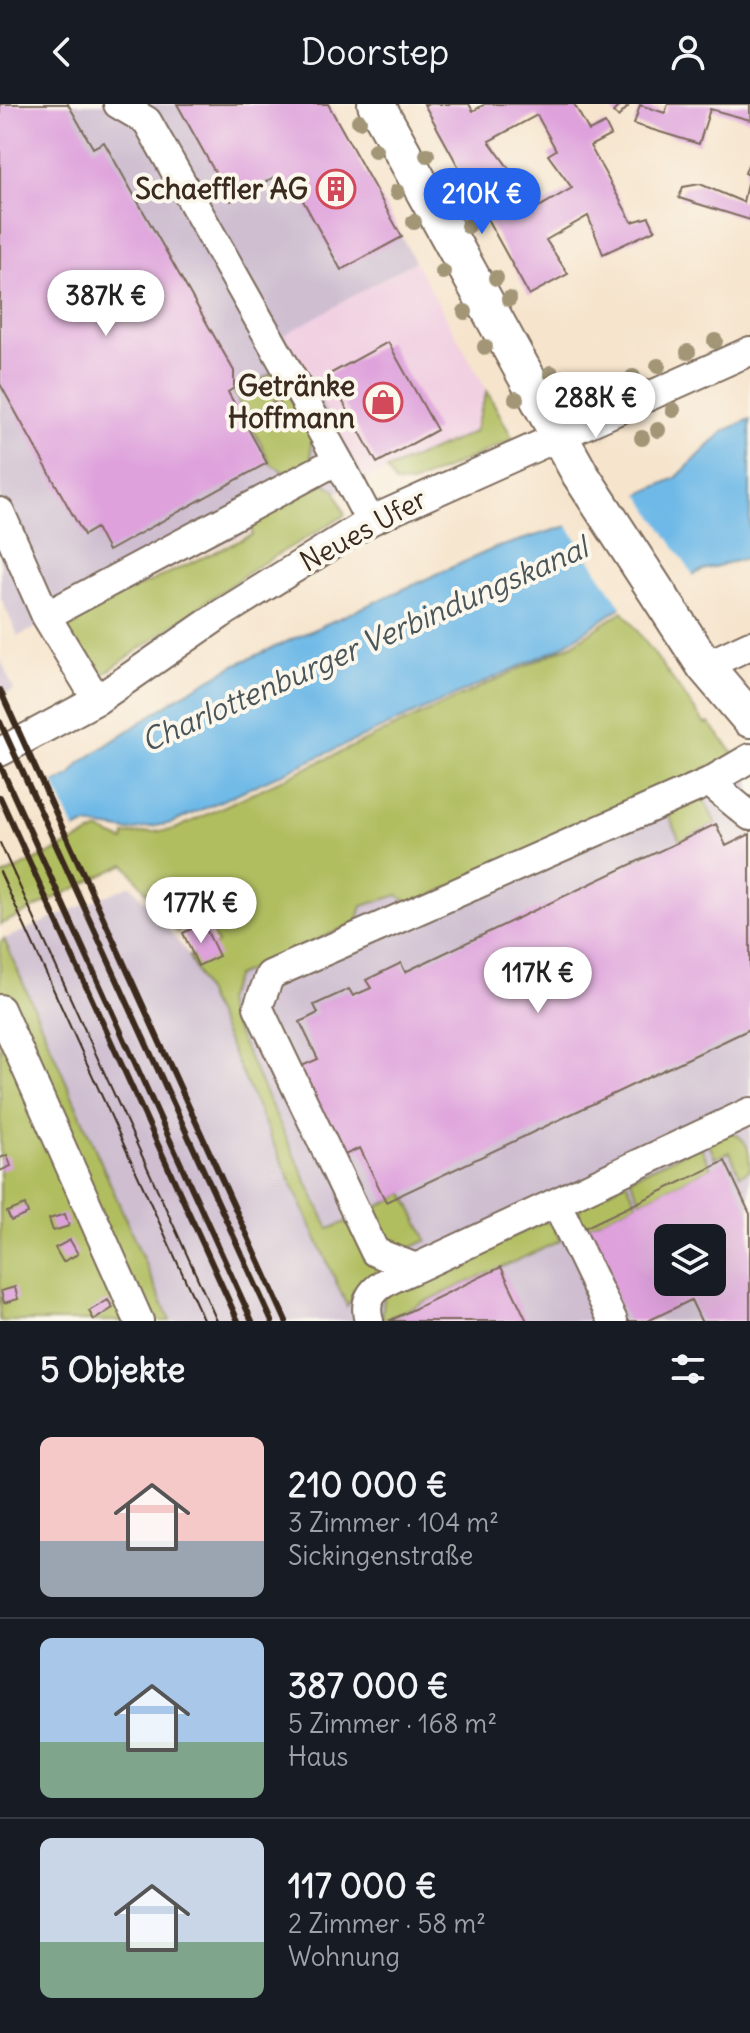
<!DOCTYPE html>
<html lang="de">
<meta charset="utf-8">
<style>
:root{--surface:#171b24;--page:#20242c;--text:#f1f3f6;--muted:#9ea1a6;--line:#363941;--accent:#2563eb}
body{margin:0;font-family:Delius,sans-serif;background:var(--page);color:var(--text);height:100vh;display:flex;flex-direction:column;font-size:30px;white-space:nowrap}
*{box-sizing:border-box;margin:0}
p{font-size:26px;color:var(--muted)}
.icon{flex:none;width:44px;height:44px;fill:none;stroke:currentColor;stroke-width:2;stroke-linecap:round;stroke-linejoin:round}
.map{position:relative;height:1217px;overflow:hidden}
.panel{display:flex;flex-direction:column;background:var(--surface);flex:1}
.panel>*{flex:none}
.tools{position:absolute;left:654px;top:1120px;display:grid;gap:16px}
.tools a{display:grid;place-items:center;width:72px;height:72px;border-radius:12px;background:var(--surface);box-shadow:0 8px 32px #0002;font-size:40px}
.price{position:absolute;translate:-50% -68px;padding:0 18px;border-radius:28px;background:#fff;color:#222;font-size:26px;line-height:52px;filter:drop-shadow(0 2px 4px #0008)}
.price::after{content:'';position:absolute;left:50%;top:48px;width:24px;height:18px;margin-left:-12px;background:inherit;clip-path:polygon(0 0,100% 0,50% 100%)}
.price.selected{background:var(--accent);color:#fff}
ul{padding:0;list-style:none}
li{display:flex;align-items:center;gap:24px;height:200px;padding:0 40px}
li+li{border-top:2px solid var(--line)}
li span{display:grid;place-items:center;flex:none;width:224px;height:160px;border-radius:12px;color:#555}
li>.icon{margin-inline-start:auto}
span .icon{width:96px;height:96px;fill:#fffc;stroke-width:1}
li b{font-size:34px}
h2{display:flex;justify-content:space-between;align-items:center;height:96px;padding:0 40px;font-size:34px}
header{display:flex;justify-content:space-between;align-items:center;height:104px;padding:0 40px;background:var(--surface);font-size:36px;font-weight:600}
.map>svg:first-child{display:block}
.built{fill:#f1d0e2}
.industrial{fill:#cebed0;fill-rule:evenodd}
.green{fill:#b1be60;stroke:#76743f;stroke-width:2}
.water{fill:#6eb9e7;stroke:#547282;stroke-width:2}
.pier{fill:#f6e4cc}
.building{fill:#dea1dc;fill-rule:evenodd}
.lines{fill:none;stroke-linecap:round;stroke-linejoin:round}
.minor-casing{stroke:#7c6b5b;stroke-width:32}
.major-casing{stroke:#7c6b5b;stroke-width:40}
.minor{stroke:#fff;stroke-width:28}
.major{stroke:#fff;stroke-width:36}
.tram{stroke:#3b2a1e;stroke-width:2}
.rail{stroke:#3b2a1e;stroke-width:6}
.tree{fill:#a29677}
.labels{text-anchor:middle;dominant-baseline:central;stroke-width:8;stroke-linejoin:round;paint-order:stroke}
.poi-label{font-size:28px;font-weight:bold;fill:#3b2a1e;stroke:#fbf7ec;text-anchor:end}
.street-label{font-size:28px;fill:#3b2a1e;stroke:#fbf7ec}
.water-label{font-size:30px;font-style:italic;fill:#4a555a;stroke:#fbf7ec}
</style>
<header><svg class="icon" aria-label="back" viewBox="0 0 24 24"><path d="M15 5l-7 7 7 7"/></svg>Doorstep<svg class="icon" aria-label="person" viewBox="0 0 24 24"><circle cx="12" cy="8" r="4"/><path d="M4 21q1-7 8-7t8 7"/></svg></header>
<div class="map">
<svg width="750" height="1217" viewBox="0 0 750 1217">
<rect width="100%" height="100%" fill="#fbf7ec"/>
<filter id="ink" filterUnits="userSpaceOnUse"><feTurbulence type="fractalNoise" baseFrequency=".0125" numOctaves="2"/><feDisplacementMap in="SourceGraphic" scale="16" xChannelSelector="R" yChannelSelector="G"/><feConvolveMatrix kernelMatrix="1 2 1 2 8 2 1 2 1" color-interpolation-filters="sRGB"/></filter>
<filter id="wash" filterUnits="userSpaceOnUse"><feTurbulence type="fractalNoise" baseFrequency=".006" numOctaves="4" result="noise"/><feDisplacementMap in="SourceGraphic" scale="32" xChannelSelector="R" yChannelSelector="G"/><feGaussianBlur stdDeviation="1.8" result="paint"/><feColorMatrix in="noise" values="0 0 0 0 0 0 0 0 0 0 0 0 0 0 0 0 0 1.4 0 .05"/><feComposite in="paint" operator="in"/></filter>
<g filter="url(#wash)">
<rect width="100%" height="100%" fill="#f6e4cc"/>
<path class="built" d="M415 157 487 287 474 328 365 376 283 231Z"/>
<path class="industrial" d="M0 0H328L415 157 284 231 365 376 18 532 0 492Z
M0 554 14 586 0 593Z
M709 619 750 669V1217H170L4 835 131 781 190 852ZM668 1134H712V1178H668Z"/>
<path class="green" d="M275 268 311 324V356L286 369 271 360 234 289Z
M487 287 513 335 412 380 395 379 387 366 474 328Z
M324 379 335 386 345 411 253 465 104 570 88 566 67 526 73 513 252 431V418Z
M623 507 705 620 709 619 735 651 411 801 398 791 362 802 357 818 236 872 225 896 226 905 329 1125 346 1118 390 1166C368 1173 359 1182 347 1202L189 852 217 840 205 813 177 828 125 760 0 821V773L99 726 124 737 125 731 173 726 571 541Z
M702 692 716 720 680 737 667 708Z
M4 835 170 1217H0V838Z
M730 1028C749 1034 750 1048 750 1066L740 1071 730 1048 715 1054 708 1038Z
M700 1041 711 1064 641 1097 630 1074Z
M626 1077 637 1099 584 1124 579 1112 580 1102Z
M404 1089 427 1136 406 1146 384 1137 370 1107Z
M545 1117 554 1122 560 1137 382 1217 384 1191Z"/>
<path class="water" d="M750 315V453L703 466 623 502 558 545 172 719 129 727 86 721 0 756V704L70 672 80 659 180 592 235 561 495 444 568 422 676 374 724 327Z"/>
<path class="pier" d="M637 387 695 474 624 507 566 419Z
M52 676 76 729 0 760V699Z"/>
<g id="blocks">
<path class="building" d="M0 0H68L93 44 104 38 234 267V284L228 288 267 359 108 447 96 424 84 431 0 280Z
M177 0H328L402 133 341 166 295 82 283 89 274 73 231 97Z
M424 0H469L473 7 485 0H574L589 27 605 19 611 31 590 42 632 118 649 113 655 126 603 150 588 112 546 136 568 170 529 191ZM537 11 556 46 548 51 572 84 530 108 513 70 489 37Z
M621 0 628 3 618 13 613 8Z
M668 0H750V16L710 5 699 40 634 20 640 1 665 9Z
M750 55V116L679 94 683 83 700 80 743 98 749 71 745 69Z
M388 238 437 326 377 359 328 271Z
M716 720 726 742 750 730V925L386 1098 360 1044 340 1053 297 964 318 955 300 918 318 909 314 901 349 885 353 892 371 884 366 876 401 859 405 868 409 866Z
M203 819 219 852 198 862 183 829Z
M7 1051 11 1062 0 1067V1054Z
M725 1057 750 1110V1217H701L691 1196 648 1217H628L584 1124ZM668 1134H712V1178H668Z
M25 1101 28 1110 11 1117 7 1108Z
M65 1110 69 1122 53 1127 49 1115Z
M70 1136 78 1150 63 1158 55 1144Z
M501 1163 527 1217H389Z
M15 1183 18 1195 4 1199 1 1187Z
M108 1196 113 1204 94 1216 89 1207Z"/>
</g>
</g>
<g filter="url(#ink)">
<use href="#blocks" fill-opacity="0" stroke="#7c6b5b" stroke-width="2"/>
<g class="lines">
<defs>
<path id="minor" d="M118 0 147 17 338 356
M0 408 46 512 97 596
M46 512 338 356 370 417
M705 562 750 541
M0 648 97 596 221 510 370 417 750 247
M750 654 709 678 270 871 258 903 375 1148 416 1164 750 1008
M709 678 750 712
M0 905 139 1217
M557 1100 613 1217
M369 1217C359 1184 392 1175 416 1164"/>
<path id="major" d="M376 0 580 370 705 562 750 615"/>
</defs>
<use href="#minor" class="minor-casing"/>
<use href="#major" class="major-casing"/>
<use href="#minor" class="minor"/>
<use href="#major" class="major"/>
<path class="tram" d="M0 739 217 1217
M0 768 204 1217"/>
<path class="rail" d="M0 586 286 1217
M0 618 272 1217
M0 661 252 1217
M0 693 238 1217"/>
</g>
<g class="tree">
<circle cx="359" cy="17" r="8"/>
<circle cx="375" cy="46" r="8"/>
<circle cx="427" cy="51" r="8"/>
<circle cx="441" cy="75" r="8"/>
<circle cx="397" cy="88" r="8"/>
<circle cx="414" cy="118" r="8"/>
<circle cx="468" cy="122" r="8"/>
<circle cx="443" cy="168" r="8"/>
<circle cx="496" cy="174" r="8"/>
<circle cx="509" cy="195" r="8"/>
<circle cx="465" cy="208" r="8"/>
<circle cx="715" cy="237" r="8"/>
<circle cx="485" cy="243" r="8"/>
<circle cx="688" cy="248" r="8"/>
<circle cx="658" cy="262" r="8"/>
<circle cx="551" cy="269" r="8"/>
<circle cx="633" cy="273" r="8"/>
<circle cx="605" cy="285" r="8"/>
<circle cx="516" cy="295" r="8"/>
<circle cx="275" cy="304" r="8"/>
<circle cx="673" cy="306" r="8"/>
<circle cx="658" cy="326" r="8"/>
<circle cx="642" cy="334" r="8"/>
</g>
</g>
<defs>
<symbol id="building-ring" viewBox="-11 -11 22 22"><circle r="9.5" fill="#fbf7ec" stroke="#d1495b" stroke-width="1.5"/><path d="M-4-6H4V6H1V3H-1V6H-4ZM-2.5-4.3h1.7v1.8h-1.7ZM.8-4.3h1.7v1.8H.8ZM-2.5-1h1.7V.8h-1.7ZM.8-1h1.7V.8H.8Z" fill="#d1495b"/></symbol>
<symbol id="shop-ring" viewBox="-11 -11 22 22"><circle r="9.5" fill="#fbf7ec" stroke="#d1495b" stroke-width="1.5"/><path d="M-5-2.5h2.3a2.7 3.5 0 0 1 5.4 0H5L5.5 6h-11ZM-1.5-2.5h3a1.5 2.3 0 0 0-3 0Z" fill="#d1495b"/></symbol>
</defs>
<g fill-rule="evenodd">
<use href="#building-ring" x="314" y="63" width="44" height="44"/>
<use href="#shop-ring" x="361" y="276" width="44" height="44"/>
</g>
<g class="labels">
<g class="poi-label">
<text x="308" y="85">Schaeffler AG</text>
<text x="355" y="282">Getränke<tspan x="355" dy="32">Hoffmann</tspan></text>
</g>
<g class="street-label">
<text transform="translate(363 426) rotate(-29)">Neues Ufer</text>
</g>
<g class="water-label">
<text transform="translate(364 540) rotate(-24)">Charlottenburger Verbindungskanal</text>
</g>
</g>
</svg>
<div class="tools">
<a><svg class="icon" aria-label="layers" viewBox="0 0 24 24"><path d="M12 4l9 5-9 5-9-5zM3 14l9 5 9-5"/></svg></a>
</div>
<b class="price selected" style="left:482px;top:132px">210K €</b>
<b class="price" style="left:106px;top:234px">387K €</b>
<b class="price" style="left:596px;top:336px">288K €</b>
<b class="price" style="left:201px;top:841px">177K €</b>
<b class="price" style="left:538px;top:911px">117K €</b>
</div>
<section class="panel">
<h2>5 Objekte<svg class="icon" aria-label="filters" viewBox="0 0 24 24"><path d="M4 7h16M4 17h16"/><circle cx="9" cy="7" r="2"/><circle cx="15" cy="17" r="2"/></svg></h2>
<ul>
<li><span style="background:linear-gradient(#f6c9c9 65%,#9aa5b1 0)"><svg class="icon" aria-label="home" viewBox="0 0 24 24"><path d="M3 11l9-7 9 7M6 9v11h12V9"/></svg></span><div><b>210 000 €</b><p>3 Zimmer · 104 m²</p><p>Sickingenstraße</p></div></li>
<li><span style="background:linear-gradient(#a9c7e8 65%,#7fa58c 0)"><svg class="icon" aria-label="home" viewBox="0 0 24 24"><path d="M3 11l9-7 9 7M6 9v11h12V9"/></svg></span><div><b>387 000 €</b><p>5 Zimmer · 168 m²</p><p>Haus</p></div></li>
<li><span style="background:linear-gradient(#c9d6e8 65%,#7fa58c 0)"><svg class="icon" aria-label="home" viewBox="0 0 24 24"><path d="M3 11l9-7 9 7M6 9v11h12V9"/></svg></span><div><b>117 000 €</b><p>2 Zimmer · 58 m²</p><p>Wohnung</p></div></li>
</ul>
</section>
